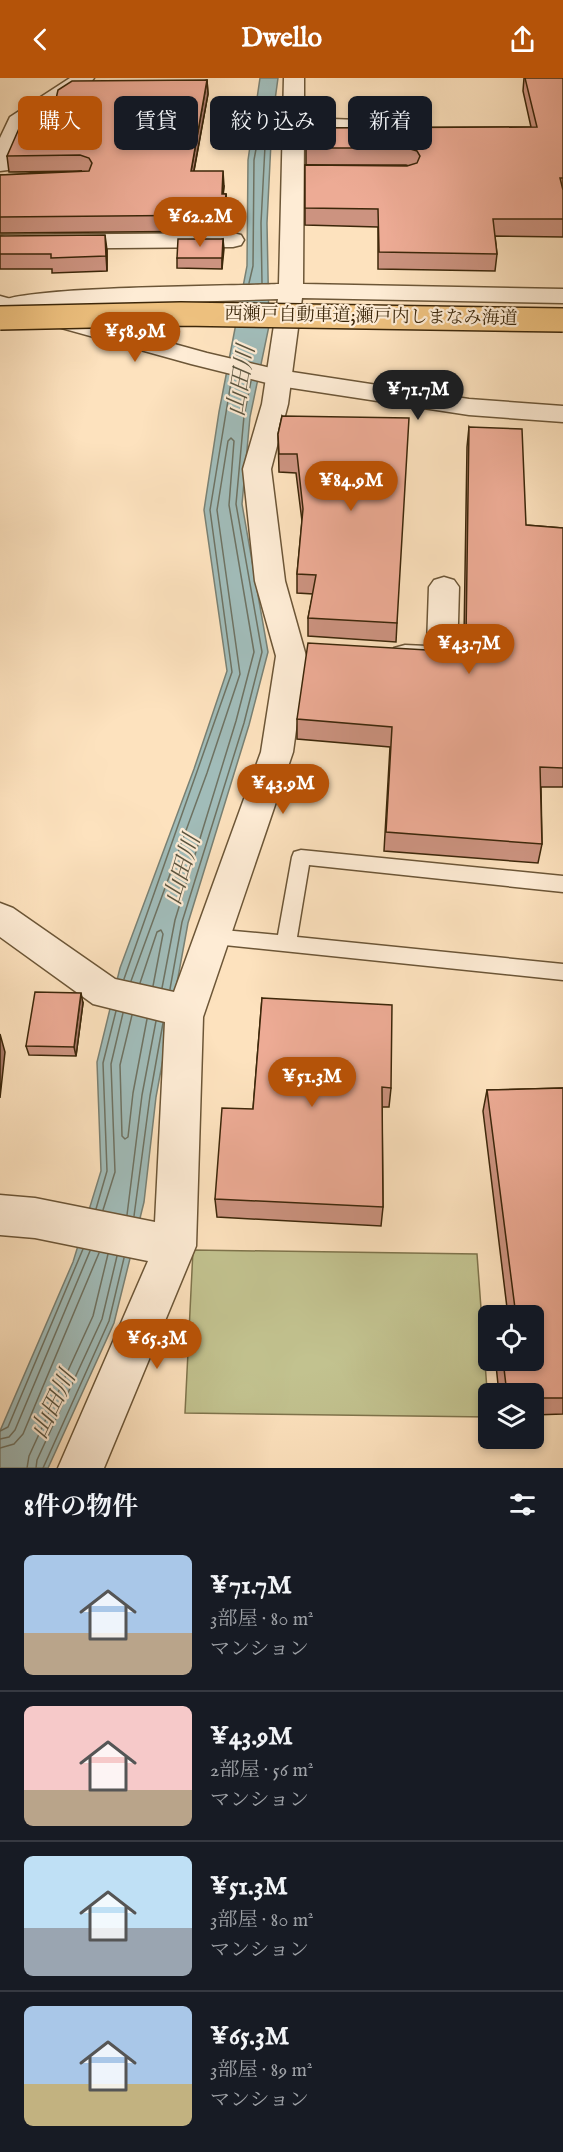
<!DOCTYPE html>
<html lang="ja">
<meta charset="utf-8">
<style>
:root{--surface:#171b24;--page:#242831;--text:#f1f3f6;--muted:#9ea1a6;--line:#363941;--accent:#b45309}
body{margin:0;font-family:"IM FELL English","Noto Serif JP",serif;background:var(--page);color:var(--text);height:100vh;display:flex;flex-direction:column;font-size:22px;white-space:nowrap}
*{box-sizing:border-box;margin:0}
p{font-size:20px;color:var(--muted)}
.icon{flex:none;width:33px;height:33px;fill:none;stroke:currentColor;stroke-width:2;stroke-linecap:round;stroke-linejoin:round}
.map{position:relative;height:1390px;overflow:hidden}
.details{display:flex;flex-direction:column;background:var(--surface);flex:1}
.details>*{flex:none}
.guide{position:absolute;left:18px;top:18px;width:528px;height:54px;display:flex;gap:12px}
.buttons{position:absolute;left:478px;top:1227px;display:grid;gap:12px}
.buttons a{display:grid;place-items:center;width:66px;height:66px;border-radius:9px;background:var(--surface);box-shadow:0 3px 9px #0003;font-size:30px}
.price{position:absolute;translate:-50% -51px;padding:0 14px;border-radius:21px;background:var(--accent);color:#fff;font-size:20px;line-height:39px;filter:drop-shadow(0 2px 3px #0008)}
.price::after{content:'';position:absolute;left:50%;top:36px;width:18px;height:14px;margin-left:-9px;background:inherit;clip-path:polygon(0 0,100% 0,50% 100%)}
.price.selected{background:#222;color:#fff}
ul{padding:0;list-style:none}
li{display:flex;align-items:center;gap:18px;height:150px;padding:0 24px}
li+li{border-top:2px solid var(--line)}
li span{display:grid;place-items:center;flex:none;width:168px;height:120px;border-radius:9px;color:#555}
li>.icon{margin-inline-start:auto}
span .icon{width:72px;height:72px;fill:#fffc;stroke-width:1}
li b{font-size:26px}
h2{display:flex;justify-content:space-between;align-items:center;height:72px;padding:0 24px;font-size:26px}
.pill{padding:0 21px;border-radius:9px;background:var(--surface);box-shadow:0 3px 9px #0003;font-size:21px;line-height:54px}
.pill.selected{background:var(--accent);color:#fff}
header{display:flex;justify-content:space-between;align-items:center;height:78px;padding:0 24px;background:var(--accent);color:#fff;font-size:27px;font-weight:700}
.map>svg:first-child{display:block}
.green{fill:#c2c28f;stroke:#7f744c;stroke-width:1.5}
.water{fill:#a1bcb9;stroke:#798073;stroke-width:1.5}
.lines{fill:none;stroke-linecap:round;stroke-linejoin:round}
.shore{stroke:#6e7262;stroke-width:1.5}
.service-casing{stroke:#6c5637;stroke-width:3}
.minor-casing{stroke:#6c5637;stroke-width:3}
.tertiary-casing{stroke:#6c5637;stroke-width:3}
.service{fill:#feecd5;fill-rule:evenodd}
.minor{fill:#feecd5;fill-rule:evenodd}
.tertiary{fill:#feecd5;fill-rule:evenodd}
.motorway-bridge-casing{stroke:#3c270a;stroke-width:26;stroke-linecap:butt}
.motorway-bridge{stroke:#eec17f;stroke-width:23}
.wall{fill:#cc9380;stroke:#3c270a;stroke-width:1.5}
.shaded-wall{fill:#a67868;stroke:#3c270a;stroke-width:1.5}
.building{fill:#edab95;stroke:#3c270a;stroke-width:1.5}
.labels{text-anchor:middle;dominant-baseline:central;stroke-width:4.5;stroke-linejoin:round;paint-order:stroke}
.far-street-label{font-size:18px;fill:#3c270a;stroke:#feecd5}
.water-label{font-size:24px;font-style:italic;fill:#5a543f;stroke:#feecd5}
</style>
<header><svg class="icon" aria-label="back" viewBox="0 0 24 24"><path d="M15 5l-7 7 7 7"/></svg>Dwello<svg class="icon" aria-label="share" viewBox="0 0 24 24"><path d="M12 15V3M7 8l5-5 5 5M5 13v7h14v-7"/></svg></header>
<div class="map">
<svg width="563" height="1390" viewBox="0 0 563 1390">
<rect width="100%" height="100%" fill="#fde2be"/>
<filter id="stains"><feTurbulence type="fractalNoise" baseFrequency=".00333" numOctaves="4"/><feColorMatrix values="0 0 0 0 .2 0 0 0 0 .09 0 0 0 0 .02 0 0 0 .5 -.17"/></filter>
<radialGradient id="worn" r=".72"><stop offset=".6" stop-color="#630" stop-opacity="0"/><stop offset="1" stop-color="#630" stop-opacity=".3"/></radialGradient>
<path class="green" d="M193 1172 477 1176 489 1339 185 1335Z"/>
<path class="water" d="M260 0H278L272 44 267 145 269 248 250 339 242 426 268 574 249 647 188 845 156 1019 144 1124 114 1245 48 1390H0V1353L73 1184 101 1093 97 984 120 890 194 691 227 593 204 432 219 334 247 188 248 82Z"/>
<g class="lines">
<path class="shore" d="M249 205 253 188 254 82 260 49 263 46 266 49 261 145 262 205
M124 901 232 594 210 432 232 298
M131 903 207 695 240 596 217 432 228 363 231 360 234 363 229 427 254 574 236 643 175 842 162 910
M140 905 157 854 161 852 163 856 153 908
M170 911 182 844 244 645 262 574 236 426 244 338 251 303
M132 937 120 987 122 1058 125 1061 128 1059 133 1015 147 941
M96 1131 107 1093 103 985 116 933
M103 1132 115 1094 111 986 123 935
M127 1137 142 1017 156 943
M134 1138 150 1018 163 945
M0 1353 8 1349 83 1171
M0 1361 9 1359 15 1352 90 1173
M0 1370 14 1366 23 1356 99 1175
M27 1390 29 1378 93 1238 108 1176
M36 1390 37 1382 102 1241 117 1178
M43 1390 109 1243 124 1180"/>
<defs>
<path id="service" d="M301 772 563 798V814L309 787 297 859 563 886V902L205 865 202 859 205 853 212 851 278 857 292 779 294 774Z"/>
<path id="minor" d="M70 0H94L91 4 26 46 11 87 8 92 0 93V60L10 39Z
M284 0H304V40L388 43 395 45 398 49 395 53 388 55 304 53 303 206 563 211V225L302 220 288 326 271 391 285 503 306 578 293 674 203 939 196 1168 104 1390H58L148 1183 35 1160 0 1157V1117L35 1120 155 1144 165 944 93 926 0 859V825L13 830 115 901 174 914 261 674 276 578 255 503 243 391 262 326 278 221 62 228 10 234 1 232 0 224C21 208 238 208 279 206Z
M233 155 241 157 244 162 241 167 233 169 0 171V157Z
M444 499 454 502 459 509 457 580 453 588C435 593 412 591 394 586L390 578 394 570 405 567 427 568 429 509 434 502Z"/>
<path id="tertiary" d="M0 218 207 275 279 292 469 321 563 328V344L469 337 279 308 191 286 0 233Z"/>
</defs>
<use href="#service" class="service-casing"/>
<use href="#minor" class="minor-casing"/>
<use href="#tertiary" class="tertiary-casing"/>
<use href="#service" class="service"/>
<use href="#minor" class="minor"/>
<use href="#tertiary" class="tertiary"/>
<defs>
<path id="motorway-bridge" d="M0 240 181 236 563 242"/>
</defs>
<use href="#motorway-bridge" class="motorway-bridge-casing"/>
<use href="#motorway-bridge" class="motorway-bridge"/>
</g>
<path class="wall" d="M524 0H563V159L495 158 497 176 495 193 378 191V149L305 147V87L409 88 406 87H306V50L531 49 523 13Z
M207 2 208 16 194 93 224 108 223 116H226V131L225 153 0 155V97L82 93 9 94 7 78 50 47Z
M0 158 107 172V193L52 195V191H0Z
M223 161 222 191 177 190V180Z
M282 338 397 545 396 564 308 558V540L313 516 297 515V496L302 443 296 395 279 394 278 356Z
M469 349 526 447 563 450V709H541L542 766 538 785 384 773 390 669 297 661V641L444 573 456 570 464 558 467 369Z
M262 920 391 1010 389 1029H382L383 1129 381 1148 217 1139 215 1121 253 1031Z
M83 925 76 978 29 977 26 968Z
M563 1010V1336L534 1337V1316H499L496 1287 497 1282H534V1238H508L483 1033 487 1012Z"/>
<path class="shaded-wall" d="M207 2 208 16 191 108V93Z
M223 93 224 108 222 131V116Z
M226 116V131L225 153 224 137Z
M105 157 107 172V193L106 178Z
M223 161 224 171 222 191V180Z
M81 915 83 925 76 978 74 969Z
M0 956 5 974 0 1020Z"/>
<path class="building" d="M525 0H563V100H560L563 112V141H493L497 176 379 174 378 131 305 130V87L407 88 417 85 420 78 417 73 407 70H306V50L537 49Z
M207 2 191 93H223L222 116H226L224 137 0 139V97L89 93 92 85 89 80 80 77 7 78 21 46 50 47 58 12 72 3Z
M105 157 106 178 51 180V176H0V158Z
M178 161H223L222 180H177Z
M282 338 409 340 397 545 308 540 316 497 297 496 303 431 297 376H279L278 356Z
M469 349 522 351 526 447 563 450V690L540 689 542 766 386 754 392 649 297 641 308 565 444 573 456 570 462 558H466Z
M35 914 81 915 74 969 26 968Z
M262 920 392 927 391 1010 382 1009 383 1129 215 1121 222 1030 253 1031Z
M563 1010V1320H534V1316H507L503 1282H534V1238H516L487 1012Z"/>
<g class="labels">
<g class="far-street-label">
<text transform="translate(371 239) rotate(1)">西瀬戸自動車道;瀬戸内しまなみ海道</text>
</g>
<g class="water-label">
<text transform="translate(242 303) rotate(-81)">山田川</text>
<text transform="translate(183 792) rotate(-73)">山田川</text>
<text transform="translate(54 1327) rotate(-64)">山田川</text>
</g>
</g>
<rect width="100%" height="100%" filter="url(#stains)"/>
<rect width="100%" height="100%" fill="url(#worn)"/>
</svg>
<div class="buttons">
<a><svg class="icon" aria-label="locate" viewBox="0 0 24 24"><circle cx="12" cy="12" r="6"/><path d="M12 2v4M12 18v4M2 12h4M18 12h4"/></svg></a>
<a><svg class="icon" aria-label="layers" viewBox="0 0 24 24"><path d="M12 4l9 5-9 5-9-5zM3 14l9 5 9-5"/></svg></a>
</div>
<b class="price" style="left:200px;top:170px">¥62.2M</b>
<b class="price" style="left:135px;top:285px">¥58.9M</b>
<b class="price selected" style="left:418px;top:343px">¥71.7M</b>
<b class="price" style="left:351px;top:434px">¥84.9M</b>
<b class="price" style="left:469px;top:597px">¥43.7M</b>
<b class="price" style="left:283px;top:737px">¥43.9M</b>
<b class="price" style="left:312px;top:1030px">¥51.3M</b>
<b class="price" style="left:157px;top:1292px">¥65.3M</b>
<div class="guide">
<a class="pill selected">購入</a>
<a class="pill">賃貸</a>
<a class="pill">絞り込み</a>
<a class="pill">新着</a>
</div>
</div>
<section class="details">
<h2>8件の物件<svg class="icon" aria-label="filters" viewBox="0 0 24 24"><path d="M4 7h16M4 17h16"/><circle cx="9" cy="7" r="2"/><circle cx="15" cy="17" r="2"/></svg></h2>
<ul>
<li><span style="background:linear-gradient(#a9c7e8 65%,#b9a48a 0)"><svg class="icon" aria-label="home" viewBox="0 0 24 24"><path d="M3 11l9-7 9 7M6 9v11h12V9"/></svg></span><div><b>¥71.7M</b><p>3部屋 · 80 m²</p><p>マンション</p></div></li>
<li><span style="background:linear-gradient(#f6c9c9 70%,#b9a48a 0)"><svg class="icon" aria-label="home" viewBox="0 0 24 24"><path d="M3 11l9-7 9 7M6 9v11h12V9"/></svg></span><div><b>¥43.9M</b><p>2部屋 · 56 m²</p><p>マンション</p></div></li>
<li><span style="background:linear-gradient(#bfe0f5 60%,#9aa5b1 0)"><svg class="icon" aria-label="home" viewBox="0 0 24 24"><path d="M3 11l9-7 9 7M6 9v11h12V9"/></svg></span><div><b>¥51.3M</b><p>3部屋 · 80 m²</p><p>マンション</p></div></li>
<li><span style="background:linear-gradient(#a9c7e8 65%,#c2b280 0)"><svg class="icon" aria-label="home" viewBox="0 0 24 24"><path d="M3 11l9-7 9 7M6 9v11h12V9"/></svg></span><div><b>¥65.3M</b><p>3部屋 · 89 m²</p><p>マンション</p></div></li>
</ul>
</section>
